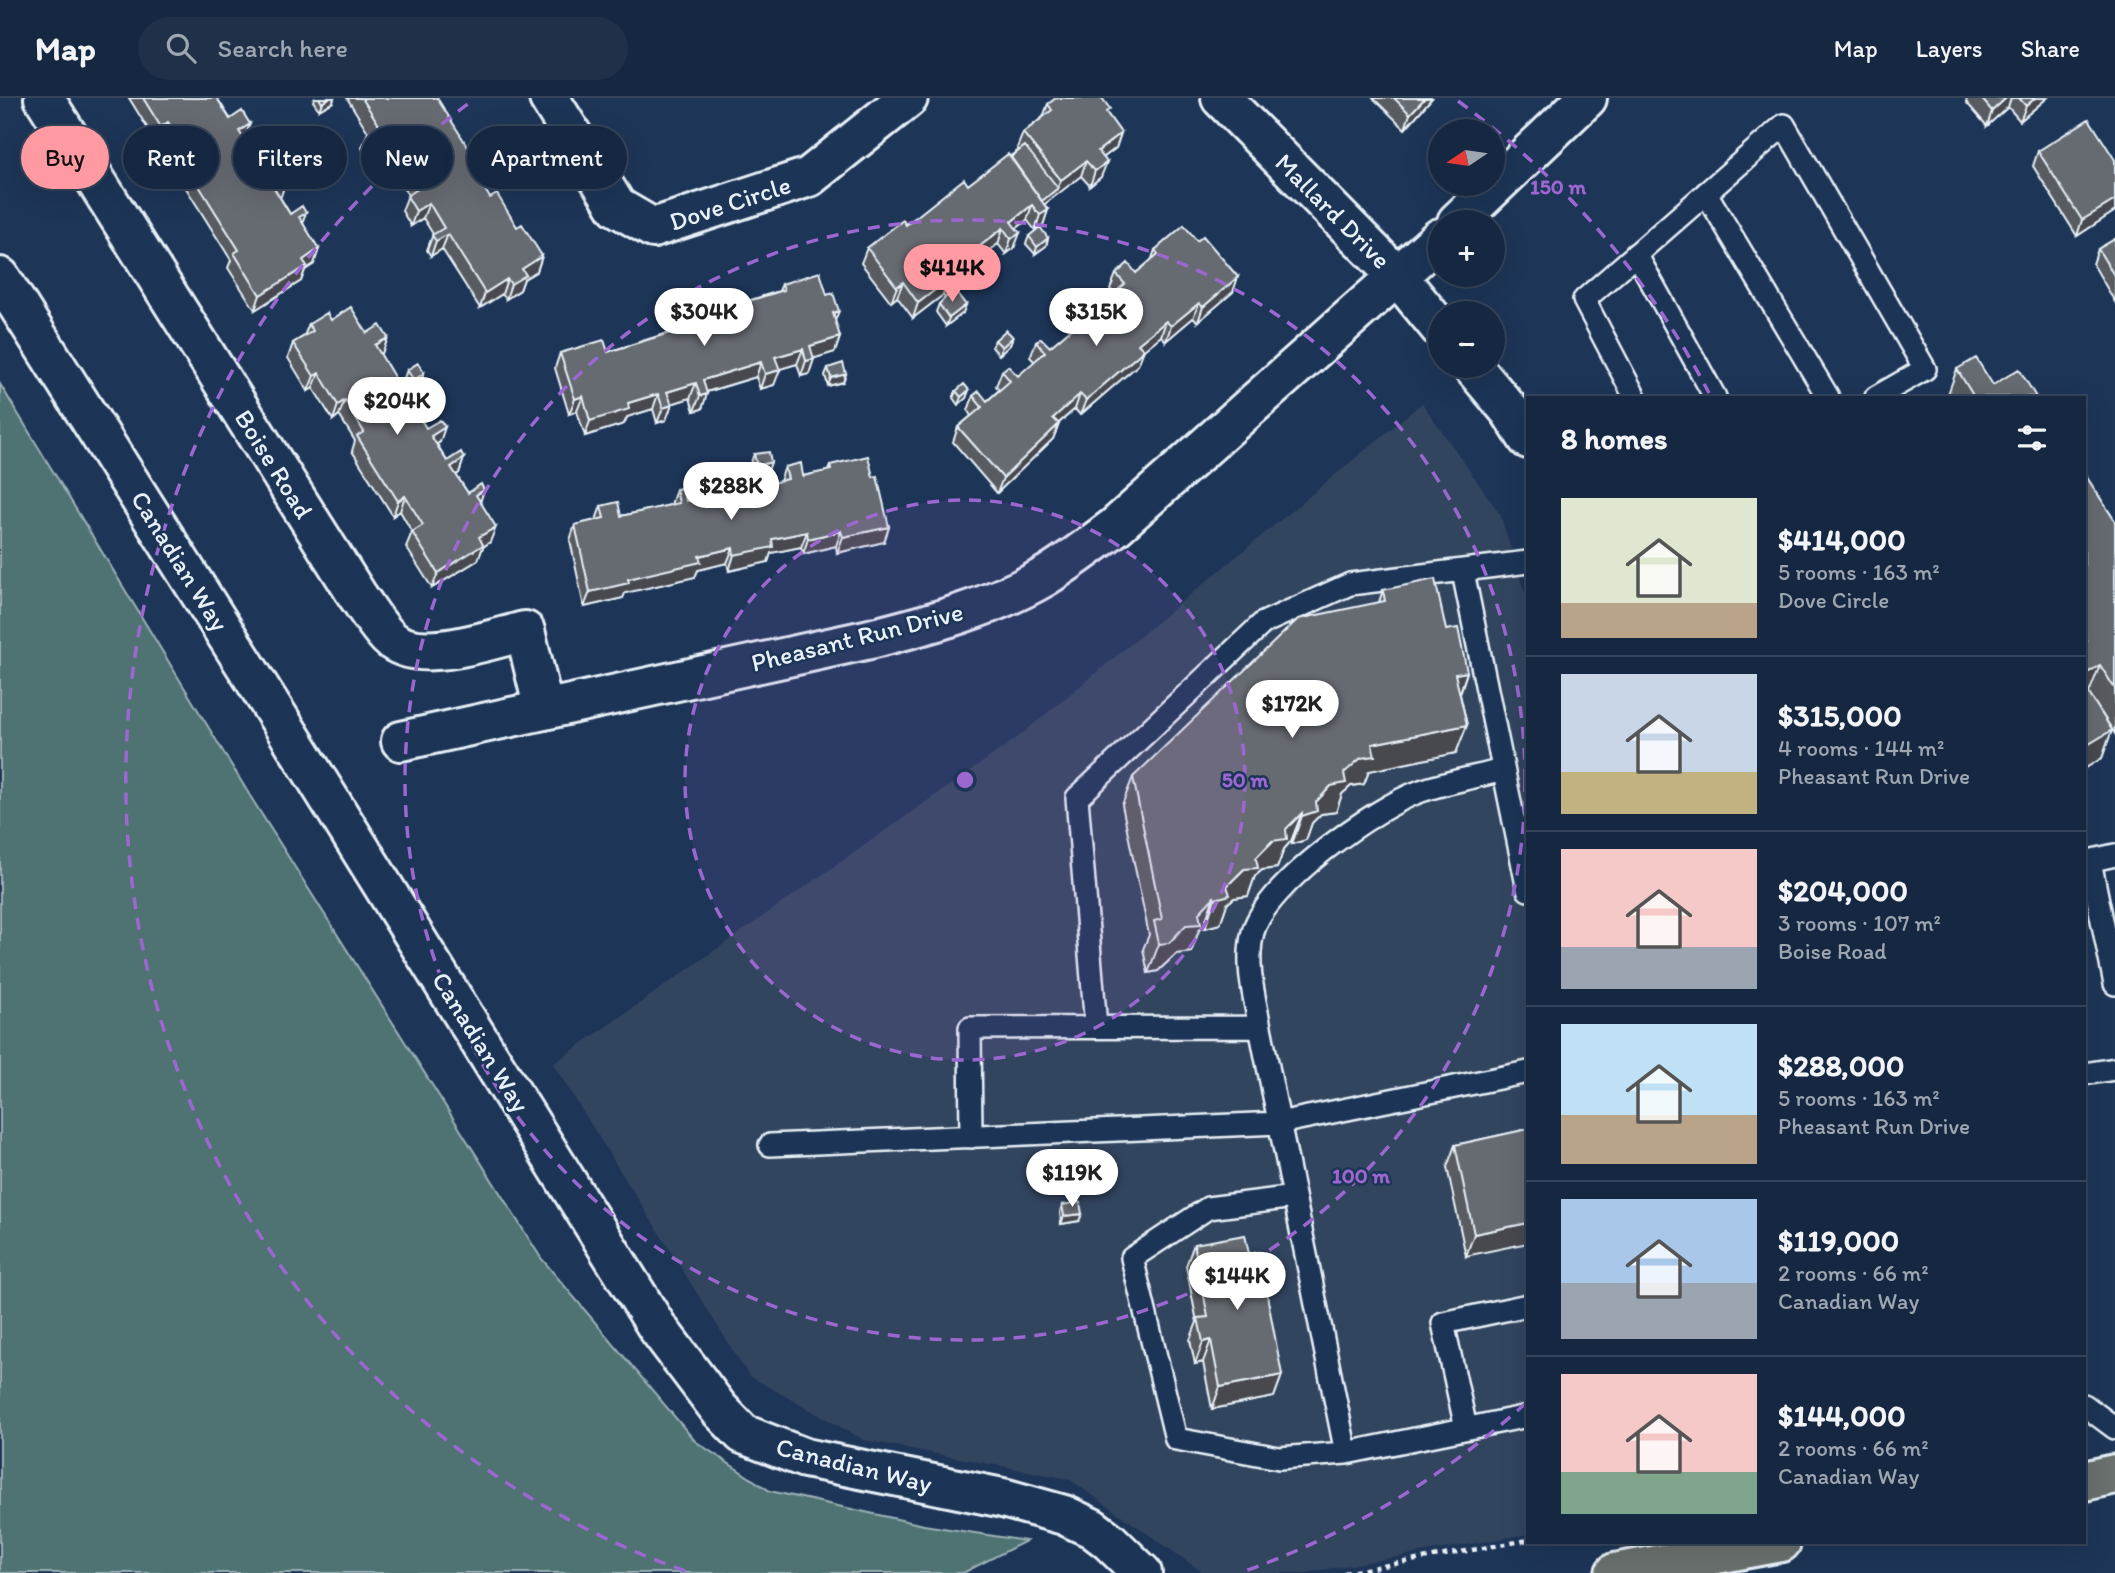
<!DOCTYPE html>
<meta charset="utf-8">
<style>
:root{--surface:#162841;--page:#1f3048;--text:#f1f3f6;--muted:#9ea6b1;--line:#35445a;--accent:#ff9aa2}
body{margin:0;font-family:Itim,sans-serif;background:var(--page);color:var(--text);height:100vh;display:flex;flex-direction:column;font-size:26px;white-space:nowrap}
*{box-sizing:border-box;margin:0}
p{font-size:23px;color:var(--muted)}
.icon{flex:none;width:38px;height:38px;fill:none;stroke:currentColor;stroke-width:2;stroke-linecap:round;stroke-linejoin:round}
.map{position:relative;flex:1;overflow:hidden}
.panel{position:absolute;left:1526px;top:298px;width:560px;height:1148px;display:flex;flex-direction:column;background:var(--surface);border-radius:0px;box-shadow:0 7px 28px #0002,0 0 0 2px var(--line)}
.panel>*{flex:none}
.top-card{position:absolute;left:21px;top:28px;width:665px;height:63px;display:flex;gap:14px}
.needle{width:46px;rotate:257deg}
.fabs{position:absolute;left:1428px;top:21px;display:grid;gap:14px}
.fabs a{display:grid;place-items:center;width:77px;height:77px;border-radius:50%;background:var(--surface);box-shadow:0 7px 28px #0002,0 0 0 2px var(--line);font-size:35px}
.price{position:absolute;translate:-50% -60px;padding:0 16px;border-radius:24px;background:#fff;color:#222;font-size:23px;line-height:46px;filter:drop-shadow(0 2px 4px #0008)}
.price::after{content:'';position:absolute;left:50%;top:42px;width:21px;height:16px;margin-left:-10px;background:inherit;clip-path:polygon(0 0,100% 0,50% 100%)}
.price.on{background:var(--accent);color:#111}
ul{padding:0;list-style:none}
li{display:flex;align-items:center;gap:21px;height:175px;padding:0 35px}
li+li{border-top:2px solid var(--line)}
li span{display:grid;place-items:center;flex:none;width:196px;height:140px;border-radius:0px;color:#555}
li>.icon{margin-inline-start:auto}
span .icon{width:84px;height:84px;fill:#fffc;stroke-width:1}
li b{font-size:30px}
h2{display:flex;justify-content:space-between;align-items:center;height:84px;padding:0 35px;font-size:30px}
.tag{padding:0 24px;border-radius:32px;background:var(--surface);box-shadow:0 7px 28px #0002,0 0 0 2px var(--line);font-size:24px;line-height:63px}
.tag.on{background:var(--accent);color:#111}
header{display:flex;align-items:center;gap:42px;box-sizing:border-box;height:98px;padding:0 35px;background:var(--surface);border-bottom:2px solid var(--line)}
header strong{font-size:33px}
nav{display:flex;gap:38px;margin-inline-start:auto;font-size:24px}
.search{width:490px;height:63px;background:var(--page);display:flex;align-items:center;gap:18px;box-sizing:border-box;padding:0 24px;border-radius:38px;color:var(--muted);font-size:26px}
.map>svg:first-child{display:block}
.built{fill:#33455f}
.green{fill:#4f7273;stroke:#9cb2b6;stroke-width:2}
.lines{fill:none;stroke-linecap:round;stroke-linejoin:round}
.service-casing{stroke:#e8f1f8;stroke-width:26}
.minor-casing{stroke:#e8f1f8;stroke-width:44}
.primary-casing{stroke:#e8f1f8;stroke-width:44}
.path{stroke:#e8f1f8;stroke-width:4.5;stroke-dasharray:5 5;stroke-linecap:butt}
.service{stroke:#1d3557;stroke-width:21}
.minor{stroke:#1d3557;stroke-width:38}
.primary{stroke:#6a706d;stroke-width:38}
.wall{fill:#585b61;stroke:#e8f1f8;stroke-width:2}
.shaded-wall{fill:#474a4f;stroke:#e8f1f8;stroke-width:2}
.building{fill:#666a71;stroke:#e8f1f8;stroke-width:2}
.ring{fill:none;stroke:#9c67d0;stroke-width:3.5;stroke-dasharray:12 9}
.labels{text-anchor:middle;dominant-baseline:central;stroke-width:5;stroke-linejoin:round;paint-order:stroke}
.street-label{font-size:26px;fill:#e8f1f8;stroke:#1d3557}
.centre{fill:#9c67d0;stroke:#1d3557;stroke-width:3.5}
.ring-label{font-size:21px;text-anchor:middle;font-weight:bold;fill:#9c67d0;stroke:#1d3557;stroke-width:5;stroke-linejoin:round;paint-order:stroke}
</style>
<header>
<strong>Map</strong>
<div class="search"><svg class="icon" aria-label="search" viewBox="0 0 24 24"><circle cx="10" cy="10" r="6"/><path d="M15 15l6 6"/></svg>Search here</div>
<nav><a>Map</a><a>Layers</a><a>Share</a></nav>
</header>
<div class="map">
<svg width="2115" height="1475" viewBox="0 0 2115 1475">
<rect width="100%" height="100%" fill="#1d3557"/>
<filter id="ink" filterUnits="userSpaceOnUse"><feTurbulence type="fractalNoise" baseFrequency=".0143" numOctaves="2"/><feDisplacementMap in="SourceGraphic" scale="14" xChannelSelector="R" yChannelSelector="G"/><feConvolveMatrix kernelMatrix="1 2 1 2 8 2 1 2 1" color-interpolation-filters="sRGB"/></filter>
<g filter="url(#ink)">
<path class="built" d="M1422 305 1500 416 1528 505V1436L1305 1475H1204L1069 1381 864 1342 749 1278 553 966 1017 640Z"/>
<path class="green" d="M0 286 252 701 541 1160 695 1343 770 1393 924 1427 1026 1443 963 1475H0Z"/>
<g class="lines">
<defs>
<path id="service" d="M1706 95 1828 299
M1636 156 1715 299
M1635 299 1584 202 1784 27 1925 271 1876 299
M1463 474 1528 792
M2090 763 2115 886
M2084 764 2115 757
M1096 929 1077 700 1263 525 1350 486 1528 464
M2084 976 2115 971
M971 1039 970 930 1260 929
M770 1047 1279 1025 1528 974
M1294 1099 1208 1110 1132 1160 1176 1341 1279 1360 1346 1355 1528 1318
M2084 1307 2115 1330
M1466 1330 1443 1225 1528 1207
M1346 1355 1260 929C1254 898 1245 865 1253 834 1266 787 1375 709 1421 693 1447 684 1476 679 1503 672"/>
<path id="minor" d="M44 0 357 497C367 511 377 528 389 540 418 568 491 541 525 533L544 612
M549 0 617 109 653 130 809 79 908 0
M1221 0 1399 180 1440 230
M1457 124 1587 0
M0 179 287 633 657 1229 719 1311 743 1336 805 1360 1003 1400 1064 1417 1092 1430 1109 1443 1142 1475
M1472 268 1510 313 1528 341
M401 643 870 541C929 526 991 510 1044 479 1069 464 1092 446 1115 429L1440 140"/>
<path id="primary" d="M2084 1383 2115 1376
M1615 1475 1781 1444"/>
</defs>
<use href="#service" class="service-casing"/>
<use href="#minor" class="minor-casing"/>
<use href="#primary" class="primary-casing"/>
<path class="path" d="M1344 1475 1528 1442"/>
<use href="#service" class="service"/>
<use href="#minor" class="minor"/>
<use href="#primary" class="primary"/>
</g>
<path class="wall" d="M129 0H217L270 83H286L280 99 290 116 303 124 314 166 305 172 301 183 255 212 228 170 231 162 176 74 179 65 163 39 156 44Z
M315 0H334L333 4 319 12 313 3Z
M347 0H437L474 75 490 100 517 129 542 158 537 173 524 181 520 192 506 201 502 196 480 210 442 151 431 158 427 152 433 136 423 120 411 128 402 113 408 97 383 57 371 64 362 50 368 34Z
M1373 0H1432L1405 31Z
M1967 0H2047L2020 23 2008 9 1987 28 1966 4Z
M1048 6 1108 17 1121 35 1116 50 1103 60 1101 79 1090 88 1081 78 1044 106 1048 112 1043 127 1035 132 1027 122 1016 131 1014 150 1006 156 998 146 958 177 961 181 956 194 963 215 946 228 936 214 939 206 945 200 943 197 913 220 897 199 891 204 861 165 867 150 968 87 1019 52 1017 50 1023 35 1043 19Z
M2038 53 2115 62V113L2077 138 2033 68Z
M1029 138 1048 140 1046 148 1035 156 1026 146Z
M2115 141V204L2093 166 2098 151Z
M1155 152 1233 194 1198 224 1193 220 1166 243 1161 238 1143 252 1138 267 1080 317 1075 311 1058 326H1059L1053 341 997 395 953 344 958 329 971 318 968 313 973 298 987 303 999 292 996 288 1002 273 1018 278 1035 264 1030 259 1036 244 1050 249 1086 218 1083 215 1089 200 1104 204 1114 195 1110 191 1116 176 1136 175 1151 163Z
M782 186 835 223 840 239 835 254 814 260 809 276 801 278 797 266 779 271 774 287 760 291 756 279 707 294 702 311 694 313 690 300 671 306 666 322 657 325 653 311 627 319 624 326 585 338 577 313 569 316 555 270 560 255 608 254 674 233 677 225 779 193Z
M331 222 367 235 388 240 382 255 380 256 406 299 420 312 416 314 426 330 440 344 437 346 447 363 464 360 459 375 456 377 468 395 484 392 480 404 490 444 483 449 478 462 432 490 406 449 412 434 400 413 393 418 352 353 355 343 339 317 333 322 313 290 308 293 288 260 293 245 304 238 309 226Z
M1013 239 1010 247 999 257 992 249 995 242Z
M828 270 846 276 843 284 828 288 825 277Z
M1957 271 1993 287 2036 299H1947Z
M407 272 424 275 421 283 411 290 404 280Z
M969 292 966 300 958 307 953 300 956 293Z
M754 356 771 364 768 372 757 374 760 388 780 383 785 369 803 378 828 373 830 367 873 379 889 429 884 444 837 455 836 448 803 456 801 449 771 455 768 464 729 473 727 465 698 472 695 479 625 495 623 500 584 509 570 442 575 427 596 422 601 408 621 418 671 407 676 391 684 389 694 400 688 403 707 399 712 384 723 395 744 391 749 375H754L751 364Z
M2084 375 2115 423V636L2089 596 2112 632 2102 660 2084 671Z
M1383 492 1446 532 1467 574 1460 596 1467 627 1456 655 1369 673 1364 686 1351 688 1342 696 1336 714 1321 716 1312 725 1306 742 1292 746 1291 743 1284 751 1277 770 1262 772 1255 778 1248 798 1234 800 1227 806 1220 826 1205 830 1204 827 1199 832 1191 854 1176 856 1158 873 1148 875 1143 851 1149 837 1122 707 1133 679 1379 504Z
M1528 1031 1466 1158 1447 1069 1455 1047Z
M1062 1107 1079 1123 1061 1126 1060 1114Z
M1194 1146 1249 1156 1282 1277 1274 1299 1212 1311 1203 1264 1195 1266 1190 1242 1197 1224 1186 1168Z"/>
<path class="shaded-wall" d="M329 0H334L333 4 319 12 322 5Z
M1425 0H1432L1405 31 1410 16Z
M2006 0H2011L2008 9 1987 28 1992 13Z
M2035 0H2047L2020 23 2026 8Z
M168 24 163 39 156 44 161 29Z
M250 26 244 41 239 33Z
M1121 35 1116 50 1092 68 1098 53Z
M389 42 383 57 371 64 377 49Z
M1086 63 1081 78 1036 113V107L1058 90 1061 82Z
M1107 64 1101 79 1090 88 1095 73Z
M478 65 472 80 471 69Z
M286 83 281 98 269 106 274 90Z
M2115 102V113L2077 138 2082 122Z
M429 105 423 120 411 128 416 113Z
M1032 107 1027 122 1008 137 1011 124Z
M1048 112 1043 127 1035 132 1040 117Z
M306 115 300 130 299 119Z
M1003 130 998 146 949 183 952 170Z
M1020 135 1014 150 1006 156 1011 141Z
M448 136 442 151 431 158 436 143Z
M1048 140 1046 148 1035 156 1037 149Z
M319 151 314 166 305 172 301 183 255 212 260 197 303 162Z
M542 158 537 173 524 181 520 192 506 201 511 186 522 171Z
M1238 179 1233 194 1198 224 1203 209Z
M507 181 502 196 480 210 485 195Z
M961 181 955 196 947 202 953 187Z
M948 182 943 197 913 220 918 205Z
M903 184 897 199 891 204 897 189Z
M1199 205 1193 220 1166 243 1171 228Z
M966 207 963 215 946 228 949 220Z
M839 213 833 228V215Z
M1166 223 1161 238 1133 261 1138 246Z
M840 239 835 254 806 263 810 248Z
M1013 239 1010 247 999 257 1002 249Z
M388 240 382 255 369 262 375 247Z
M803 251 797 266 770 274 775 259Z
M1144 252 1138 267 1080 317 1086 302Z
M814 261 809 276 801 278 806 263Z
M761 264 756 279 699 296 703 282Z
M780 272 774 287 760 291 765 276Z
M319 275 313 290 308 293 314 278Z
M424 275 421 283 411 290 414 282Z
M846 276 843 284 828 288 831 280Z
M696 285 690 300 662 309 667 294Z
M969 292 966 300 958 307 961 299Z
M658 296 653 311 627 319 624 326 585 338 590 323 628 305Z
M707 296 702 311 694 313 700 298Z
M1080 296 1075 311 1047 335 1053 320Z
M425 297 420 312 406 321 411 306Z
M583 298 577 313 569 316 575 301Z
M345 302 339 317 333 322 338 307Z
M672 307 666 322 657 325 663 310Z
M1059 326 1053 341 997 395 1003 380Z
M445 329 440 344 426 353 431 338Z
M464 360 459 375 446 384 451 369Z
M771 364 768 372 754 375 757 368Z
M484 392 479 407 476 397Z
M696 392 694 400 686 404 689 397Z
M405 398 400 413 393 418 398 403Z
M496 429 490 444 483 449 478 462 432 490 438 475 479 439Z
M889 429 884 444 837 455 843 439Z
M841 433 836 448 803 456 808 441Z
M807 434 801 449 771 455 768 464 729 473 734 457 772 441Z
M733 450 727 465 698 472 695 479 625 495 623 500 584 509 590 494 699 458Z
M2100 567 2089 595 2084 599V577Z
M1467 574 1457 603 1455 576Z
M1467 627 1456 655 1369 673 1364 686 1351 688 1342 696 1336 714 1321 716 1312 725 1306 742 1292 746 1302 718 1372 646Z
M2112 632 2102 660 2084 671V649Z
M1302 715 1291 743 1284 751 1277 770 1262 772 1255 778 1248 798 1234 800 1227 806 1220 826 1205 830 1215 801 1227 788Z
M1214 799 1204 827 1199 832 1191 854 1176 856 1158 873 1148 875 1159 846 1199 815Z
M1082 1116 1079 1123 1061 1126 1064 1118Z
M1528 1125V1145L1466 1158 1474 1136Z
M1211 1242 1203 1264 1195 1266 1203 1244Z
M1282 1277 1274 1299 1212 1311 1220 1289Z"/>
<path class="building" d="M143 0H217L230 21 242 13 250 26 239 33 270 83 280 76 286 83 274 90 290 116 302 108 306 115 299 119 319 151 303 162 307 168 260 197 234 155 239 152 181 59 188 55 168 24 161 29Z
M319 0H329L322 5Z
M362 0H437L478 65 471 69 490 100 497 96 517 129 522 126 542 158 522 171 526 177 511 186 507 181 485 195 448 136 436 143 432 137 444 130 429 105 416 113 407 98 419 90 389 42 377 49 368 35 379 27Z
M1056 0H1102L1110 11 1106 14 1121 35 1098 53 1107 64 1095 73 1086 63 1061 82 1023 35 1052 12 1048 6Z
M1394 0H1425L1410 16Z
M1981 0H2006L1992 13Z
M2019 0H2035L2026 8Z
M2089 21 2115 62V102L2082 122 2038 53Z
M1025 48 1058 90 1042 103 1011 59Z
M1008 56 1048 112 1040 117 1032 107 1011 124 1020 135 1011 141 1003 130 952 170 961 181 953 187 948 182 918 205 903 184 897 189 867 150 903 122 906 127 964 81 968 87Z
M1184 127 1197 143 1203 138 1238 179 1203 209 1199 205 1171 228 1166 223 1138 246 1144 252 1086 302 1080 296 1053 320 1059 326 1003 380 958 329 982 309 973 298 979 293 987 303 1010 283 1002 273 1008 268 1018 278 1045 254 1036 244 1041 240 1050 249 1097 209 1089 200 1094 195 1104 204 1125 186 1116 176 1128 165 1136 175 1158 156 1155 152Z
M1040 129 1048 140 1037 149 1029 138Z
M2115 141V179L2098 151Z
M820 174 827 197 833 195 839 213 833 215 840 239 810 248 814 261 806 263 803 251 775 259 780 272 765 276 761 264 703 282 707 296 700 298 696 285 667 294 672 307 663 310 658 296 628 305 629 311 590 323 583 298 575 301 560 255 604 242 608 254 650 241 679 232 677 225 784 192 782 186Z
M956 194 966 207 949 220 939 206 950 195Z
M351 209 367 235 380 227 385 235 388 240 375 247 406 299 421 290 425 297 411 306 426 330 440 322 445 329 431 338 447 363 461 354 464 360 451 369 468 395 481 386 484 392 476 397 496 429 479 439 483 447 438 475 412 434 423 427 405 398 398 403 357 338 364 334 345 302 338 307 319 275 314 278 293 245 313 233 309 226 327 215 331 222Z
M1006 232 1013 239 1002 249 995 242Z
M1976 260 1993 287 2019 271 2036 299H1973H1974L1957 271Z
M418 265 424 275 414 282 407 272Z
M843 265 846 276 831 280 828 270Z
M964 286 969 292 961 299 956 293Z
M769 354 771 364 757 368 754 356Z
M868 358 873 379 877 378 889 429 843 439 841 433 808 441 807 434 772 441 773 449 734 457 733 450 699 458 701 464 628 481 629 485 590 494 575 427 604 420 601 408 618 404 621 418 679 405 676 391 683 390 686 403 693 402 715 397 712 384 720 382 723 395 752 389 749 375 757 374 760 388 788 381 785 369 801 365 803 378 831 372 830 367Z
M2084 375 2115 423V591L2100 567 2084 577V545L2087 543 2084 539Z
M692 385 696 392 689 397 684 389Z
M1435 481 1446 532 1458 530 1467 574 1455 576 1467 627 1372 646 1375 658 1361 660 1344 675 1346 685 1331 688 1316 704 1317 713 1302 718V715L1286 731 1287 741 1272 743 1256 760 1258 770 1244 771 1227 788 1230 797 1215 801 1214 799 1199 815 1201 826 1186 827 1169 845 1159 846 1154 823 1162 821 1133 679 1298 521 1385 503 1383 492Z
M2084 588 2112 632 2084 649Z
M1528 1031V1125L1474 1136 1455 1047Z
M1080 1104 1082 1116 1064 1118 1062 1107Z
M1245 1137 1249 1156 1259 1154 1282 1277 1220 1289 1211 1242 1203 1244 1198 1220 1208 1219 1194 1146Z"/>
</g>
<circle cx="965" cy="682" r="280" fill="#9c67d0" fill-opacity=".12"/>
<g class="ring">
<circle cx="965" cy="682" r="280"/>
<circle cx="965" cy="682" r="560"/>
<path d="M1526 1305A839 839 0 0 1 1245 1473M685 1473A839 839 0 0 1 472 3M1458 3A839 839 0 0 1 1709 295"/>
</g>
<g class="labels">
<g class="street-label">
<text transform="translate(730 105) rotate(-18)">Dove Circle</text>
<text transform="translate(1333 113) rotate(45)">Mallard Drive</text>
<text transform="translate(274 366) rotate(58)">Boise Road</text>
<text transform="translate(180 463) rotate(58)">Canadian Way</text>
<text transform="translate(857 539) rotate(-14)">Pheasant Run Drive</text>
<text transform="translate(481 944) rotate(58)">Canadian Way</text>
<text transform="translate(854 1367) rotate(14)">Canadian Way</text>
</g>
</g>
<circle cx="965" cy="682" r="10" class="centre"/>
<g class="ring-label">
<text x="1558" y="96">150 m</text>
<text x="1245" y="689">50 m</text>
<text x="1361" y="1085">100 m</text>
</g>
</svg>
<div class="fabs">
<a><svg class="needle" viewBox="-14 -14 28 28"><path d="M0-13l5 13h-10z" fill="#e53935"/><path d="M0 13l5-13h-10z" fill="#9ea6b1"/></svg></a>
<a>+</a>
<a>−</a>
</div>
<b class="price on" style="left:952px;top:206px">$414K</b>
<b class="price" style="left:704px;top:250px">$304K</b>
<b class="price" style="left:1096px;top:250px">$315K</b>
<b class="price" style="left:397px;top:339px">$204K</b>
<b class="price" style="left:731px;top:424px">$288K</b>
<b class="price" style="left:1292px;top:642px">$172K</b>
<b class="price" style="left:1072px;top:1111px">$119K</b>
<b class="price" style="left:1237px;top:1214px">$144K</b>
<div class="top-card">
<a class="tag on">Buy</a>
<a class="tag">Rent</a>
<a class="tag">Filters</a>
<a class="tag">New</a>
<a class="tag">Apartment</a>
</div>
<section class="panel">
<h2>8 homes<svg class="icon" aria-label="filters" viewBox="0 0 24 24"><path d="M4 7h16M4 17h16"/><circle cx="9" cy="7" r="2"/><circle cx="15" cy="17" r="2"/></svg></h2>
<ul>
<li><span style="background:linear-gradient(#dfe7d0 75%,#b9a48a 0)"><svg class="icon" aria-label="home" viewBox="0 0 24 24"><path d="M3 11l9-7 9 7M6 9v11h12V9"/></svg></span><div><b>$414,000</b><p>5 rooms · 163 m²</p><p>Dove Circle</p></div></li>
<li><span style="background:linear-gradient(#c9d6e8 70%,#c2b280 0)"><svg class="icon" aria-label="home" viewBox="0 0 24 24"><path d="M3 11l9-7 9 7M6 9v11h12V9"/></svg></span><div><b>$315,000</b><p>4 rooms · 144 m²</p><p>Pheasant Run Drive</p></div></li>
<li><span style="background:linear-gradient(#f6c9c9 70%,#9aa5b1 0)"><svg class="icon" aria-label="home" viewBox="0 0 24 24"><path d="M3 11l9-7 9 7M6 9v11h12V9"/></svg></span><div><b>$204,000</b><p>3 rooms · 107 m²</p><p>Boise Road</p></div></li>
<li><span style="background:linear-gradient(#bfe0f5 65%,#b9a48a 0)"><svg class="icon" aria-label="home" viewBox="0 0 24 24"><path d="M3 11l9-7 9 7M6 9v11h12V9"/></svg></span><div><b>$288,000</b><p>5 rooms · 163 m²</p><p>Pheasant Run Drive</p></div></li>
<li><span style="background:linear-gradient(#a9c7e8 60%,#9aa5b1 0)"><svg class="icon" aria-label="home" viewBox="0 0 24 24"><path d="M3 11l9-7 9 7M6 9v11h12V9"/></svg></span><div><b>$119,000</b><p>2 rooms · 66 m²</p><p>Canadian Way</p></div></li>
<li><span style="background:linear-gradient(#f6c9c9 70%,#7fa58c 0)"><svg class="icon" aria-label="home" viewBox="0 0 24 24"><path d="M3 11l9-7 9 7M6 9v11h12V9"/></svg></span><div><b>$144,000</b><p>2 rooms · 66 m²</p><p>Canadian Way</p></div></li>
</ul>
</section>
</div>
